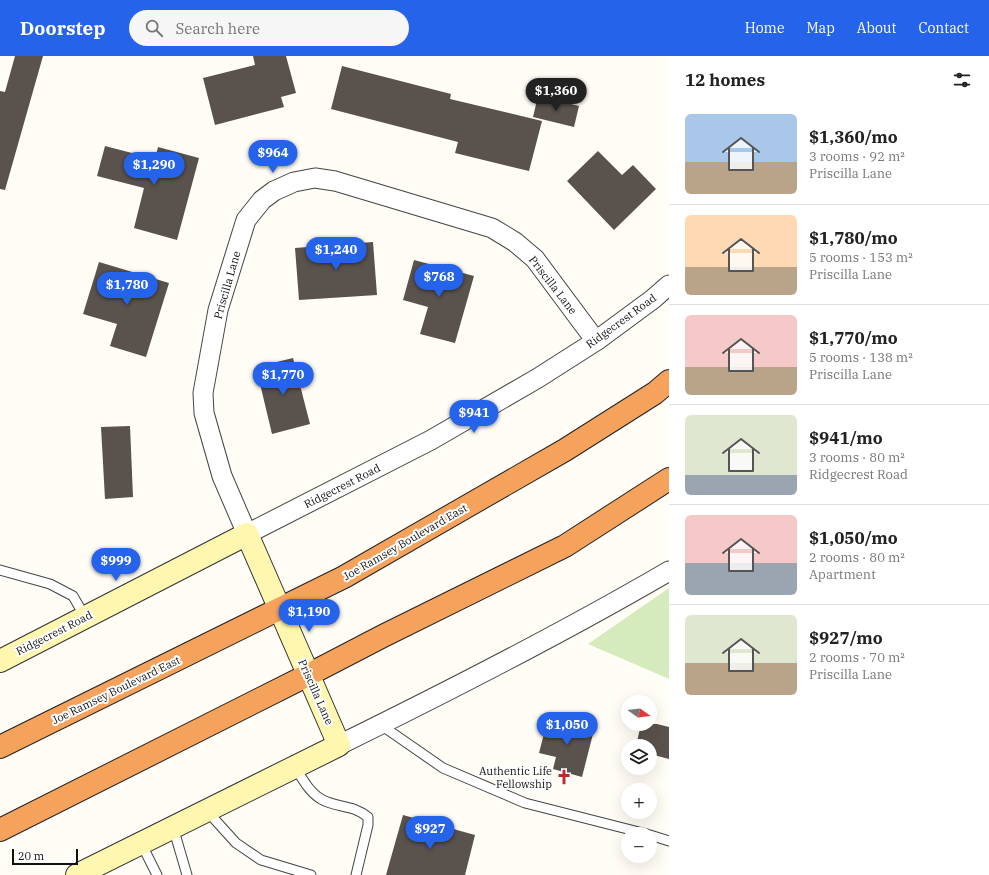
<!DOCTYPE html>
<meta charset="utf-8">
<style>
:root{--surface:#fff;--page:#f6f6f6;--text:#222;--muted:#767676;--line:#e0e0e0;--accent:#2563eb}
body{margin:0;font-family:"IBM Plex Serif",serif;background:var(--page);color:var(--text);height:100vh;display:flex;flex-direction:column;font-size:15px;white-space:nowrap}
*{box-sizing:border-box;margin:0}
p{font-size:13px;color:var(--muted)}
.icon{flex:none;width:22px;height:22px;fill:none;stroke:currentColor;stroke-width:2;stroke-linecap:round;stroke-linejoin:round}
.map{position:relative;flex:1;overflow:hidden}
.details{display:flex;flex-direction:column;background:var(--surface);width:320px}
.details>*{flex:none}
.needle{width:26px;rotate:105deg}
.fabs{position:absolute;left:621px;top:639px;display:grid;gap:8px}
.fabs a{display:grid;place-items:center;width:36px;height:36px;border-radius:50%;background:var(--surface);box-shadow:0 4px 16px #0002;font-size:20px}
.scale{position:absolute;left:12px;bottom:10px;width:66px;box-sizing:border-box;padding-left:4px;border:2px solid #111;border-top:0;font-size:11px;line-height:14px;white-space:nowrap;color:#111;-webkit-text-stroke:3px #fff;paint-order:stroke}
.price{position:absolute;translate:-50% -34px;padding:0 9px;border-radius:14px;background:var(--accent);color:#fff;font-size:13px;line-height:26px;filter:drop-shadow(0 1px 2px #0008)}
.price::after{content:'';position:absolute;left:50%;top:24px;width:12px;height:9px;margin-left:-6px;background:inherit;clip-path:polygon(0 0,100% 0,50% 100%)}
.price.active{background:#222;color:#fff}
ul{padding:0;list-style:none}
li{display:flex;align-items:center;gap:12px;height:100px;padding:0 16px}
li+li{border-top:1px solid var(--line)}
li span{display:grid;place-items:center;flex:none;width:112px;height:80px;border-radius:6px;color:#555}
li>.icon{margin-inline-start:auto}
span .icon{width:48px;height:48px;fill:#fffc;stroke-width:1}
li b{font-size:17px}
h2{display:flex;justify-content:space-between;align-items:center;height:48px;padding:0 16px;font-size:17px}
header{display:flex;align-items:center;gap:24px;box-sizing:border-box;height:56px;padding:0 20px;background:var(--accent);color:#fff}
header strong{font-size:19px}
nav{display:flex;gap:22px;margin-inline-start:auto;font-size:14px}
.search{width:280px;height:36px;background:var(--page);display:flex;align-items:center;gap:10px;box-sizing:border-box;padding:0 14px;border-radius:22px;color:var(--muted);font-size:15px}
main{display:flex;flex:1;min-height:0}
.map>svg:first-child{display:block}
.green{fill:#d5ebbd}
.building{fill:#5a524d}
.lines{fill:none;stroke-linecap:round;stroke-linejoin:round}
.lane-casing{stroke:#444;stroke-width:11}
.street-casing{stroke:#444;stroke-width:21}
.secondary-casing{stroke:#333;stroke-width:24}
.highway-casing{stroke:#222;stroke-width:24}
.lane{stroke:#fff;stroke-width:9}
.street{stroke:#fff;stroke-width:19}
.secondary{stroke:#fff6b0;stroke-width:22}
.highway{stroke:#f5a25d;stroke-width:22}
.labels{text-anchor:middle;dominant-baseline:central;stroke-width:4;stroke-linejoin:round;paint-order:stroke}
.street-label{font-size:11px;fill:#111;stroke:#fff}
.poi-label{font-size:11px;fill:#111;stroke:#fff;text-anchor:end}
</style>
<header>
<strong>Doorstep</strong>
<div class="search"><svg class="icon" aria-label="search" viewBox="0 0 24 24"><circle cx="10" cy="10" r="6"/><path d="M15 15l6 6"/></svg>Search here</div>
<nav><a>Home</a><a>Map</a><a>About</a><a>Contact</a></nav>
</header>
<main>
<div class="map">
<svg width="669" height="819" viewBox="0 0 669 819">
<rect width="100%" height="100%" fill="#fffdf5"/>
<path class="green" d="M669 532V623L588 588Z"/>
<path class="building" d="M15 0H43L5 134 0 133V35L5 36Z
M253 0H286L296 37 281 41 284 51 215 69 203 22 255 9Z
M342 10 451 38 450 43 542 65 529 115 455 97 458 86 331 53Z
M538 40 579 50 574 71 533 61Z
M105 90 155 103 158 91 199 102 177 184 134 172 144 132 97 120Z
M598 95 622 119 633 109 656 133 614 174 567 125Z
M373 186 377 239 299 244 295 192Z
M414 204 474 220 455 287 420 278 428 251 403 244Z
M99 206 169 227 146 301 110 290 117 268 83 258Z
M293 302 310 368 272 378 256 311Z
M130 370 133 441 105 443 101 371Z
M548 662 594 674 582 721 553 713 556 701 539 697Z
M641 668H657L669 671V703L650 698V690H636Z
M403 759 475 779 465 819H386Z"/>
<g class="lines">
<defs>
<path id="lane" d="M0 514 50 528 73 540 85 561
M381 669 443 712 525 747 647 778
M295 711C302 722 309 736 321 743 336 752 352 748 368 761V769L356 819
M207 755 236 787 261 804 311 819
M173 771 187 819
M650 779 669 785
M141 787 157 819"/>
<path id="street" d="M596 285 535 203 515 186 492 172 335 125 315 122 294 126 274 135 262 144 246 164 218 254 203 337 204 357 222 420 247 478 431 384 538 322 596 285 653 243 669 229
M339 689C451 634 561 578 669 515"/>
<path id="secondary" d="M0 605 247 478 339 689 77 819"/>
<path id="highway" d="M0 691 344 521 565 394 655 337 669 325
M0 774 308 619 383 580 565 490 669 423"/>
</defs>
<use href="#lane" class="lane-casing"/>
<use href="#street" class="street-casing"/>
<use href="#secondary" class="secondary-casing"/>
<use href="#highway" class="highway-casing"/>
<use href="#lane" class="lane"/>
<use href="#street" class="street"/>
<use href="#secondary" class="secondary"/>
<use href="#highway" class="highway"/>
</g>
<defs>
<symbol id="church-bare" viewBox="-9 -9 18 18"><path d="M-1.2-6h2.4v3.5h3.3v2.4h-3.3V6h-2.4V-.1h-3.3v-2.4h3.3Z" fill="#c4262e" stroke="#fff" stroke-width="2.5" paint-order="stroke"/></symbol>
</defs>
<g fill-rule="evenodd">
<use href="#church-bare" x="553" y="710" width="22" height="22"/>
</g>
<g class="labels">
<g class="street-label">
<text transform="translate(227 229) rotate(-74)">Priscilla Lane</text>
<text transform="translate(553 229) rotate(52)">Priscilla Lane</text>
<text transform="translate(621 265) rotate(-36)">Ridgecrest Road</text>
<text transform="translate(342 430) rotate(-27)">Ridgecrest Road</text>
<text transform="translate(405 486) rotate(-30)">Joe Ramsey Boulevard East</text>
<text transform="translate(54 577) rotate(-27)">Ridgecrest Road</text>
<text transform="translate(116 634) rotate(-26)">Joe Ramsey Boulevard East</text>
<text transform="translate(316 636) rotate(66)">Priscilla Lane</text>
</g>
<g class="poi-label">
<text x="552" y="715">Authentic Life<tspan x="552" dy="13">Fellowship</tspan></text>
</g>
</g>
</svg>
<div class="fabs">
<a><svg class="needle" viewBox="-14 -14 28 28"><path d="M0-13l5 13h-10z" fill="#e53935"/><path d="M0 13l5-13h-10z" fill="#767676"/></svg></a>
<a><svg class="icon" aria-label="layers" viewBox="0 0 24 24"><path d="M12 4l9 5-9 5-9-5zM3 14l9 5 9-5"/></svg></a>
<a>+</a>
<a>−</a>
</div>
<div class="scale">20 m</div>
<b class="price active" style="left:556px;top:56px">$1,360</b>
<b class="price" style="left:273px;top:118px">$964</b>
<b class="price" style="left:154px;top:130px">$1,290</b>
<b class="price" style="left:336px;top:215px">$1,240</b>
<b class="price" style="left:439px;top:242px">$768</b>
<b class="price" style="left:127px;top:250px">$1,780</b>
<b class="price" style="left:283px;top:340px">$1,770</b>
<b class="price" style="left:474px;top:378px">$941</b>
<b class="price" style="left:116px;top:526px">$999</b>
<b class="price" style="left:309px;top:577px">$1,190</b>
<b class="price" style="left:567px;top:690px">$1,050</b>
<b class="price" style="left:430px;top:794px">$927</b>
</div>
<section class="details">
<h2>12 homes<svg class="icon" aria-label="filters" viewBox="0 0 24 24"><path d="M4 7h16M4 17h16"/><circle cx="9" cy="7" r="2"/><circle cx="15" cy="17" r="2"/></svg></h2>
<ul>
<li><span style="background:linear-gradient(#a9c7e8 60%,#b9a48a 0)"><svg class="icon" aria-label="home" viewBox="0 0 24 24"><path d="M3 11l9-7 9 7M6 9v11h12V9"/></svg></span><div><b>$1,360/mo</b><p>3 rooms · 92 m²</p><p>Priscilla Lane</p></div></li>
<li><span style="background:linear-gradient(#ffd9b3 65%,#b9a48a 0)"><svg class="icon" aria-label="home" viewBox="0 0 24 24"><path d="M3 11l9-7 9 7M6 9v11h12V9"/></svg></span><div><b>$1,780/mo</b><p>5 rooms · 153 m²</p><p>Priscilla Lane</p></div></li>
<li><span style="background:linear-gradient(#f6c9c9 65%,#b9a48a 0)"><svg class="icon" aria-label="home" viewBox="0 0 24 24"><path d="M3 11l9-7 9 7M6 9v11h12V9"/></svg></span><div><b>$1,770/mo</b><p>5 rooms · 138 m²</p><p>Priscilla Lane</p></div></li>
<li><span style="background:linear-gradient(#dfe7d0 75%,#9aa5b1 0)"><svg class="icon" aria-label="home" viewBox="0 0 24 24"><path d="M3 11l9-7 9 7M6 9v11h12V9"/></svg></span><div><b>$941/mo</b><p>3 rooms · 80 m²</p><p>Ridgecrest Road</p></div></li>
<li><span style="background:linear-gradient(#f6c9c9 60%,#9aa5b1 0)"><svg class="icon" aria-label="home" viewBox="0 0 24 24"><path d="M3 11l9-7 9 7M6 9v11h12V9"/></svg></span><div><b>$1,050/mo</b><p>2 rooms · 80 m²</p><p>Apartment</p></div></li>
<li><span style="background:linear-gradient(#dfe7d0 60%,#b9a48a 0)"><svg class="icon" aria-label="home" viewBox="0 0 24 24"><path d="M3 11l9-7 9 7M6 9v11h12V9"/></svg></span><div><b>$927/mo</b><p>2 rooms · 70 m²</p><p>Priscilla Lane</p></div></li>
</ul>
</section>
</main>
